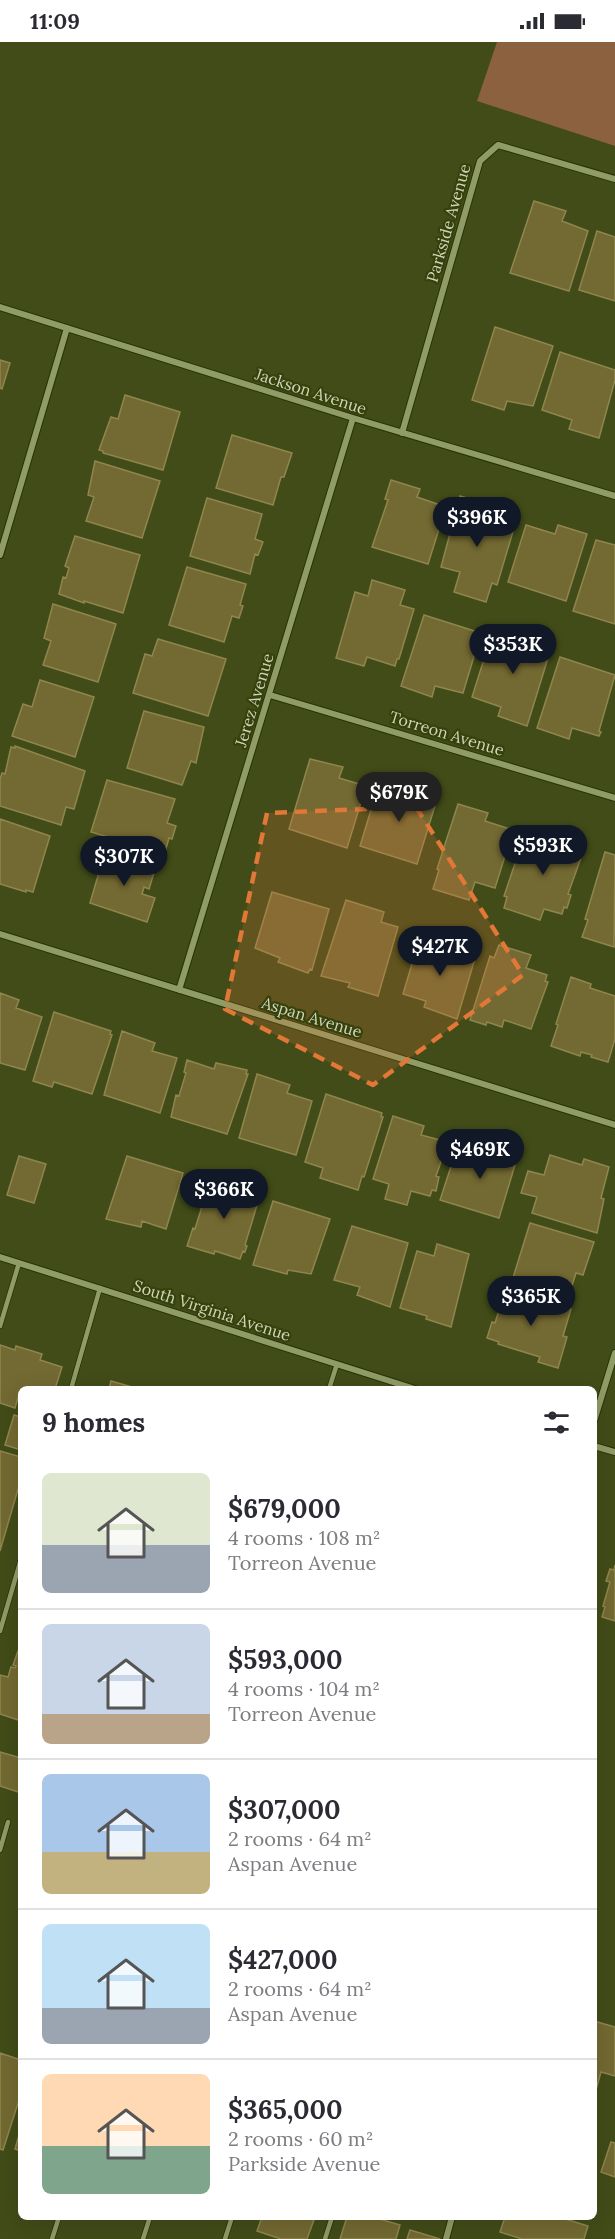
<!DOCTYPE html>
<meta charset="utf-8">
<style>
:root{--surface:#fff;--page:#f2f2f3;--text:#2b2b33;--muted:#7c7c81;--line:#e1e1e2;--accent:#111827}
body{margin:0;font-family:Lora,serif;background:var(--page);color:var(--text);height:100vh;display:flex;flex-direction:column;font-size:22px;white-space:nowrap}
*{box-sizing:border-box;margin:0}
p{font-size:20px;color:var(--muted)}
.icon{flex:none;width:33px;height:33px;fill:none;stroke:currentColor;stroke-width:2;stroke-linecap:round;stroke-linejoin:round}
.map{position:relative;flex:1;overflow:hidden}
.sheet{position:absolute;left:18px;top:1344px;width:579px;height:834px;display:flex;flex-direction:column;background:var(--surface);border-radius:9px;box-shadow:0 6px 24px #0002}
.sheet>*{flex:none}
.price{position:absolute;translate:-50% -51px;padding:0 14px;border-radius:21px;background:var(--accent);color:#fff;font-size:20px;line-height:39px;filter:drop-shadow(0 2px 3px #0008)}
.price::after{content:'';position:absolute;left:50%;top:36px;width:18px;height:14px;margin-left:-9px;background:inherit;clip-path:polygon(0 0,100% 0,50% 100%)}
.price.current{background:#222;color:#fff}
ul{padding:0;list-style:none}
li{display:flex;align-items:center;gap:18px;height:150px;padding:0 24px}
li+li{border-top:2px solid var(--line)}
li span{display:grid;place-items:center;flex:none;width:168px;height:120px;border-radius:9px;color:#555}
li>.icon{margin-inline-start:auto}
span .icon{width:72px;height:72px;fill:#fffc;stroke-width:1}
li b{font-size:26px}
h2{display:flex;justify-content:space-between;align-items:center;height:72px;padding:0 24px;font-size:26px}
.status{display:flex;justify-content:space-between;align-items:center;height:42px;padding:0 30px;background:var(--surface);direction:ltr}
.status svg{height:16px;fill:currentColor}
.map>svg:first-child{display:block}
.green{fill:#8b613f}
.building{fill:#736932;stroke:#8f864e;stroke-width:1.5}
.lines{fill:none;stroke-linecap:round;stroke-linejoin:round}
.service-casing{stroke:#293109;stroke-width:6}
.minor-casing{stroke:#293109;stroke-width:8}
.service{stroke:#8f9c66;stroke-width:4.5}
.minor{stroke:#8f9c66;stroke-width:6}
.marked{fill:#e27838;fill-opacity:0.2;stroke:#e27838;stroke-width:4.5;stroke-dasharray:12 8;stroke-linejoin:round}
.labels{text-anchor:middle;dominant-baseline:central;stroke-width:4.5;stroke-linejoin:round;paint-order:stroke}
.street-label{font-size:16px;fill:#ced5ba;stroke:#37410b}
</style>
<div class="status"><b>11:09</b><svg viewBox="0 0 49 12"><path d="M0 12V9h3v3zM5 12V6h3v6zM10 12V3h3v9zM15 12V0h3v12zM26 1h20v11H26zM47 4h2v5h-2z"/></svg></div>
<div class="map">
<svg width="615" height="2197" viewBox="0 0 615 2197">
<rect width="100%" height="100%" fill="#424c18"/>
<path class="green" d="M497 0H615V104L477 59Z"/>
<path class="building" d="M534 159 566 169 562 179 588 189 569 249 510 231Z
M597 189 615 195V259L579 248Z
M495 285 553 304 533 364 507 359 504 368 472 358Z
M560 310 615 328V338L599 396 569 387 572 378 542 368Z
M0 318 10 321 2 347 0 346Z
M125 353 180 370 163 428 103 411V409L99 408 111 375 118 377Z
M232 393 292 411 284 435H281L273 463 216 446Z
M95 419 160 439 142 496 86 479 94 455 88 453Z
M391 438 420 447 417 455 446 465 428 522 372 505 388 458 385 457Z
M460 454 492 463 489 472 515 483 497 543 492 541 486 560 454 550 460 530 441 525Z
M207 456 262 472 255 497 263 500 258 513 255 512 250 532 190 514Z
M526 483 555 492 558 483 587 492 566 559 508 540Z
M75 494 140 513 123 571 84 559V561L59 552 63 535 66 536 69 526 65 524Z
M596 498 615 503V582L573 569Z
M187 525 246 542 240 563 243 564 239 576 232 574 224 600 169 583Z
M372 538 405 548 400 563 414 567 399 617H397L395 624 367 615 364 624 336 616 355 550 368 554Z
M53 562 116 582 98 640 43 623 51 599 44 596Z
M424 573 481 591 463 651 435 644 432 655 401 644Z
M515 584 549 595 543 615 548 616 527 684 498 674 501 665 472 655 490 598 508 604Z
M158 597 226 617 208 674 133 651 145 612 152 614Z
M560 615 615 633 599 689 601 690 599 694 572 686 569 697 537 686Z
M40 638 94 655 75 715 12 694 23 662 32 665Z
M144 669 204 685 196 721 191 719 182 743 127 726Z
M15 704 85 729 74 767 66 765 61 783 0 764V737L2 731 5 732 11 705 15 706Z
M310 717 343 725 339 736 366 744 347 806 289 787Z
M107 738 175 757 167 781 176 784 172 797 169 796 163 817 103 797 105 794 91 790Z
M378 745 405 754 408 745 438 754 417 822 360 804Z
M458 762 488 771 485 779 513 788 495 846 475 840 469 858 433 847 439 828 437 827Z
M0 777 50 794 33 850 26 848V850L0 842Z
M525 792 550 801 553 792 586 802 568 852 571 853 567 866 564 865 562 872 544 867 540 878 504 866 507 855 504 854Z
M105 810 156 824 149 847 144 845 142 852 155 856 147 880 90 861Z
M605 810 615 813 614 905 582 895 588 878 585 877Z
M272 850 329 867 312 928 310 927 308 931 278 920 280 916 255 906Z
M346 858 384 870 381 880 398 885 378 954 348 945 350 941 321 934Z
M420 895 476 913 457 977 424 965 426 959 403 952Z
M499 903 531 913 526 926 547 933 545 939 548 940 531 987 504 978 502 985 487 980 486 983 470 978 490 914 494 916Z
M571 935 591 942 590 946 615 954V997L608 1020 591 1015 592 1013 581 1010 580 1014 551 1004 558 983 556 982Z
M0 951 19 958 16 966 42 975 25 1028 0 1021Z
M54 970 111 989 110 992 112 993 92 1052 54 1040 52 1045 33 1039Z
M122 989 155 1001 152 1009 177 1016 160 1071 104 1053Z
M187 1018 214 1027 216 1021 247 1028 246 1032H248L227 1092 171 1075 176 1053 179 1054 186 1031 184 1030Z
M257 1032 290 1043 287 1051 312 1059 296 1113 239 1096Z
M326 1052 382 1071 381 1075H383L364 1135 362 1134 358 1148 320 1136 323 1126 305 1120Z
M393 1074 424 1084 421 1093 448 1100 436 1134 439 1135 436 1149 432 1148 430 1154 411 1149 407 1163 385 1157 389 1142 373 1137Z
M458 1103 483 1111 485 1104 518 1113 499 1176 440 1158Z
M550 1113 582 1123 584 1117 609 1125 601 1156 604 1157 597 1191 532 1171 537 1155 521 1151 528 1129 544 1133Z
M19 1114 46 1122 34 1161 7 1153Z
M127 1114 183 1131 166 1187 142 1179 141 1185 106 1177Z
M215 1135 248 1145 245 1156 258 1160 245 1203 247 1204 245 1210 243 1209 240 1217 215 1209 214 1212 187 1204 193 1186 195 1187 208 1145 212 1146Z
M273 1159 330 1177 311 1232 288 1228 287 1232 253 1223Z
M530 1181 594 1200 583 1233 576 1231 568 1256 512 1239Z
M352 1184 408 1201 390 1265 357 1253 360 1245 334 1238Z
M437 1202 469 1212 451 1285 426 1277 427 1274 400 1266 417 1209 434 1214Z
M501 1249 514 1254 515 1250 571 1267 563 1294 567 1295 558 1326 538 1320 540 1315 498 1302 499 1300 487 1296 492 1280 495 1281 500 1265 496 1264Z
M0 1303 15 1308 16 1304 42 1312 40 1318 62 1325 55 1347H21V1353L19 1352 15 1366 0 1361Z
M111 1339 139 1347H109Z
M14 1373 21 1375V1408L5 1403Z
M0 1409 21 1415V1437L0 1509Z
M615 1523V1579L602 1575 605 1565 603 1564 610 1540 606 1539 610 1527 614 1528Z
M21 1608V1679L0 1672V1633L8 1635 11 1625 15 1626 16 1624 13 1623 18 1609Z
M0 1710 21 1716V1751L0 1744Z
M594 1979 615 1985V2034L601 2030 595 2051Z
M0 2011 21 2018V2052L3 2108 0 2107Z
M21 2086V2109L15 2107Z
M611 2100 615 2101V2135L601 2130Z
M262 2175H315L307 2197H281L257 2189Z
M347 2175H373L400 2183 396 2197H340Z
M505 2175H559L588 2184 584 2197H522L500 2190Z
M410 2188 440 2197H407Z"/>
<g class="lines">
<defs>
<path id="service" d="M0 1284 19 1221
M71 1347 100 1246
M329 1347 337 1322
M0 1589 21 1517
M0 1808 8 1780
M52 2197 59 2175
M143 2197 150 2175
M225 2197 232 2175
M325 2197 332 2175"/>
<path id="minor" d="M0 265 353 376 615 454
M402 391 480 119 498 103 615 137
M0 513 67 286
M270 653 615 756
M0 892 615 1083
M179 948 353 376
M0 1215 415 1347
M594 1379 615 1311
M594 1404 615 1410
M446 2197 452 2175"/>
</defs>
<use href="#service" class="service-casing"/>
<use href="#minor" class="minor-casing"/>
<use href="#service" class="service"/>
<use href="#minor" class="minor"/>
</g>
<path class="marked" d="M416 765 523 933 373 1043 225 967 267 771Z"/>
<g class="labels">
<g class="street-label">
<text transform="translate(448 181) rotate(-74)">Parkside Avenue</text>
<text transform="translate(311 349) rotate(18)">Jackson Avenue</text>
<text transform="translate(254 658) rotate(-73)">Jerez Avenue</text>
<text transform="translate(447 691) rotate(17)">Torreon Avenue</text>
<text transform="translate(312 975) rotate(17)">Aspan Avenue</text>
<text transform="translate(212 1268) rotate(18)">South Virginia Avenue</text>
</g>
</g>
</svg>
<b class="price" style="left:477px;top:506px">$396K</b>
<b class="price" style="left:513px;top:633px">$353K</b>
<b class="price current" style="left:399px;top:781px">$679K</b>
<b class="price" style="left:543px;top:834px">$593K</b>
<b class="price" style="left:124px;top:845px">$307K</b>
<b class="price" style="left:440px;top:935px">$427K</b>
<b class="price" style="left:480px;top:1138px">$469K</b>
<b class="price" style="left:224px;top:1178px">$366K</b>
<b class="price" style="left:531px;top:1285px">$365K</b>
<section class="sheet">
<h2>9 homes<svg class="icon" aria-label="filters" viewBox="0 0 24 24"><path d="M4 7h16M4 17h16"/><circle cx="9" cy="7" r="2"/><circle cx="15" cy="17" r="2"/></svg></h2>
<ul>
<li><span style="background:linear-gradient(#dfe7d0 60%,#9aa5b1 0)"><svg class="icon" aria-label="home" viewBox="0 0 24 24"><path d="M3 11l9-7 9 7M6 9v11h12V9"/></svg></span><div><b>$679,000</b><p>4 rooms · 108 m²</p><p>Torreon Avenue</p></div></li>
<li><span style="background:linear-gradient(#c9d6e8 75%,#b9a48a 0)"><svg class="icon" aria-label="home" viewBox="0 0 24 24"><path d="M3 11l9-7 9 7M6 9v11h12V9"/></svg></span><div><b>$593,000</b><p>4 rooms · 104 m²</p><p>Torreon Avenue</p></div></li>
<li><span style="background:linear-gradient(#a9c7e8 65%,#c2b280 0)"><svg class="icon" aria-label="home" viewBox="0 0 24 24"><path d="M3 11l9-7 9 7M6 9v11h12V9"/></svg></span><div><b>$307,000</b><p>2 rooms · 64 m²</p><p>Aspan Avenue</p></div></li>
<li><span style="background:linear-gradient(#bfe0f5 70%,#9aa5b1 0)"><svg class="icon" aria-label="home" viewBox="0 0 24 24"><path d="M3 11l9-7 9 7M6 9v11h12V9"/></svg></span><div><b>$427,000</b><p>2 rooms · 64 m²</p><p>Aspan Avenue</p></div></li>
<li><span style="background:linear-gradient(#ffd9b3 60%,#7fa58c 0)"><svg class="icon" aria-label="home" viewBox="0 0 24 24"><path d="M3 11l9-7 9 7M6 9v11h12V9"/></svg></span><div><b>$365,000</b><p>2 rooms · 60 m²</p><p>Parkside Avenue</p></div></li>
</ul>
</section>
</div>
